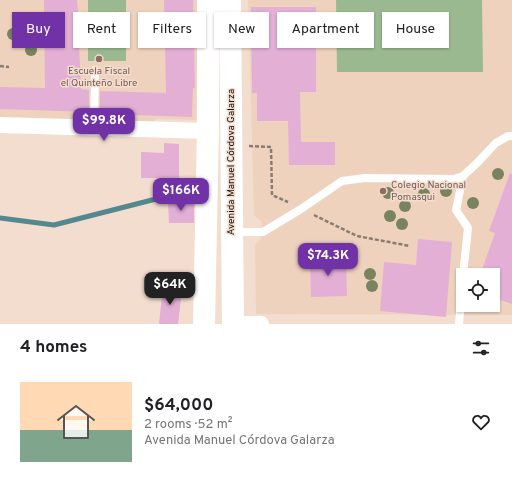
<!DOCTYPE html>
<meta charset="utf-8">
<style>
:root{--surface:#fff;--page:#f2f2f2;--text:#202124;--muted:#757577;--line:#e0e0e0;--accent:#7232a7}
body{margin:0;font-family:Overpass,sans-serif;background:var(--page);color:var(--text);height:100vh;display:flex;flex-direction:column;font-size:15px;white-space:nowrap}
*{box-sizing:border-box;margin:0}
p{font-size:13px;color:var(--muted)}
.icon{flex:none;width:22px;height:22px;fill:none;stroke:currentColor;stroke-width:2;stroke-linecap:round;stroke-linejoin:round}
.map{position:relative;height:324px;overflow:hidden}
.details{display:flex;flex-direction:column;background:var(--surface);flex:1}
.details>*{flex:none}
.banner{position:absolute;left:12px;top:12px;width:488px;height:36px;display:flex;gap:8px}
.fabs{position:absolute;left:456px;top:268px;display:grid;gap:8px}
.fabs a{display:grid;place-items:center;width:44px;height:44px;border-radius:0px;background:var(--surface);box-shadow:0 1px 3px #0004;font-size:20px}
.price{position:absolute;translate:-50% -34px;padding:0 9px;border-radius:8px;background:var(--accent);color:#fff;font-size:13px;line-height:26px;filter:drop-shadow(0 1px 2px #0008)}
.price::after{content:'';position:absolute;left:50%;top:24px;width:12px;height:9px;margin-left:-6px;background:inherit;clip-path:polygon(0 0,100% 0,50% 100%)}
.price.active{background:#222;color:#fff}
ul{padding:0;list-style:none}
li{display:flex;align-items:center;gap:12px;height:100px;padding:0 20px}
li+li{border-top:1px solid var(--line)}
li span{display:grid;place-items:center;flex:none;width:112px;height:80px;border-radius:0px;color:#555}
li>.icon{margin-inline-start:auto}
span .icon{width:48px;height:48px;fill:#fffc;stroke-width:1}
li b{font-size:17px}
h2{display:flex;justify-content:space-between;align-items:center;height:48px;padding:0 20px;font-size:17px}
.tag{padding:0 14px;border-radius:0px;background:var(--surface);box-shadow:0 1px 3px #0004;font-size:14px;line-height:36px}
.tag.active{background:var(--accent);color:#fff}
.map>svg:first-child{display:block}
.built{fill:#eed2be;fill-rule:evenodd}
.green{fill:#9bb991}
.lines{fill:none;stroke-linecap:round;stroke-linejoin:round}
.stream{stroke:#53888f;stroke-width:5}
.building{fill:#e3afd5}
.path{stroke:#8a7b71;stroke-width:2.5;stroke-dasharray:4 2;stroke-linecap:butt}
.service{stroke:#fff;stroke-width:8}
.minor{stroke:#fff;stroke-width:16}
.primary{stroke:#fff;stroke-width:22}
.tree{fill:#7a8360}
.education-dot{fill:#8d6e63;stroke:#f3ddcf;stroke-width:1.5}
.labels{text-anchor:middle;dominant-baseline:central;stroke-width:3;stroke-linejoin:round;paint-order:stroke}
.education-label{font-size:10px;fill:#785e54;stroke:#f3ddcf}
.street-label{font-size:10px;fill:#1a120d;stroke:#f3ddcf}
</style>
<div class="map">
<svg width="512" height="324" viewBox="0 0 512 324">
<rect width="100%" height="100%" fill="#f3ddcf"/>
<path class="built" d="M0 0H198L196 120 156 119 153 122 0 118Z
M248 0H512V315L256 314 255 245 261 239 262 222 254 215ZM463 275H493V305H463Z"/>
<path class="green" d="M88 0H126V61H88Z
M336 0H482L483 72H337Z"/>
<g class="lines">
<path class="stream" d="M0 218 54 225 156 199"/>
</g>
<path class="building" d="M44 0H77L78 13H85L86 42 79 43 81 89 89 90V112L0 109V87L45 88Z
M164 0H193L195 88H193L192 117 103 114V112H100V91L166 93Z
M251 7H316V92H300L301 142H335V165H289L288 121H257V93H252Z
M164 143 179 144V178H141V152L164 153Z
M510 173 512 174V304L493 297V275H480L495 233 489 231Z
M168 202H194V223H169Z
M418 239 452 242 446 317 380 311 384 262 416 265Z
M310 257H346L347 296 311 297Z
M163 287 182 290 178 324H159Z"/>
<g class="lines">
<path class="path" d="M0 66 9 67
M249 146 271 147 272 195 288 202
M314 215 357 236 410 246"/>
<path class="service" d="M94 128 95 70
M463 176 456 210 468 228 463 275
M233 232H263L301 209 342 181 365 178 454 179 463 176 477 163 496 143 508 136H512
M459 324 463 279"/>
<path class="minor" d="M0 125 208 131
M233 324H261"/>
<path class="primary" d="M230 0 233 324
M204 324 208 131V0"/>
</g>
<g class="tree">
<circle cx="13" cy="34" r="6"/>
<circle cx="31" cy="50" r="6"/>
<circle cx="498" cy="174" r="6"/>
<circle cx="446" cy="191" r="6"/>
<circle cx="388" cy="193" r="6"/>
<circle cx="424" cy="194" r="6"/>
<circle cx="473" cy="203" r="6"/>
<circle cx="405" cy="206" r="6"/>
<circle cx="390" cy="216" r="6"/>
<circle cx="402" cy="224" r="6"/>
<circle cx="370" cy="274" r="6"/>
<circle cx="372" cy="286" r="6"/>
</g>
<g class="education-dot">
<circle cx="99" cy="59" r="4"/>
<circle cx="383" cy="191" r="4"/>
</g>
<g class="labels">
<g class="education-label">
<text x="99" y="71">Escuela Fiscal<tspan x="99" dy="12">el Quinteño Libre</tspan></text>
<text x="391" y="185" text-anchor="start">Colegio Nacional<tspan x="391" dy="12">Pomasqui</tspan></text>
</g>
<g class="street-label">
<text transform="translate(231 162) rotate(-90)">Avenida Manuel Córdova Galarza</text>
</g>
</g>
</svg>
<div class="fabs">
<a><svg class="icon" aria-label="locate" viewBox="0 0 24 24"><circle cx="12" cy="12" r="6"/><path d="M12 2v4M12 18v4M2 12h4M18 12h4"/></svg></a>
</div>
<b class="price" style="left:104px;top:142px">$99.8K</b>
<b class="price" style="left:181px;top:212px">$166K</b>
<b class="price" style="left:328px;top:277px">$74.3K</b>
<b class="price active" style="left:170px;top:306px">$64K</b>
<div class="banner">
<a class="tag active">Buy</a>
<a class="tag">Rent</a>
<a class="tag">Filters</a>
<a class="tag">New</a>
<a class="tag">Apartment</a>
<a class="tag">House</a>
</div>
</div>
<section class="details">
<h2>4 homes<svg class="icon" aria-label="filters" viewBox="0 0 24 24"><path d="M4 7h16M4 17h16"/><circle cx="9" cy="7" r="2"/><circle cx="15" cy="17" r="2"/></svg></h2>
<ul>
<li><span style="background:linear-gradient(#ffd9b3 60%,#7fa58c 0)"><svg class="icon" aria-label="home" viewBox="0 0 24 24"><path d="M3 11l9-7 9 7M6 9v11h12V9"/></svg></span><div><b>$64,000</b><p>2 rooms · 52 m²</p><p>Avenida Manuel Córdova Galarza</p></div><svg class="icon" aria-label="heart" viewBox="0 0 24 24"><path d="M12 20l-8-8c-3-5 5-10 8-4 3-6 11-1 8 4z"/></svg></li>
</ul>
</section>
